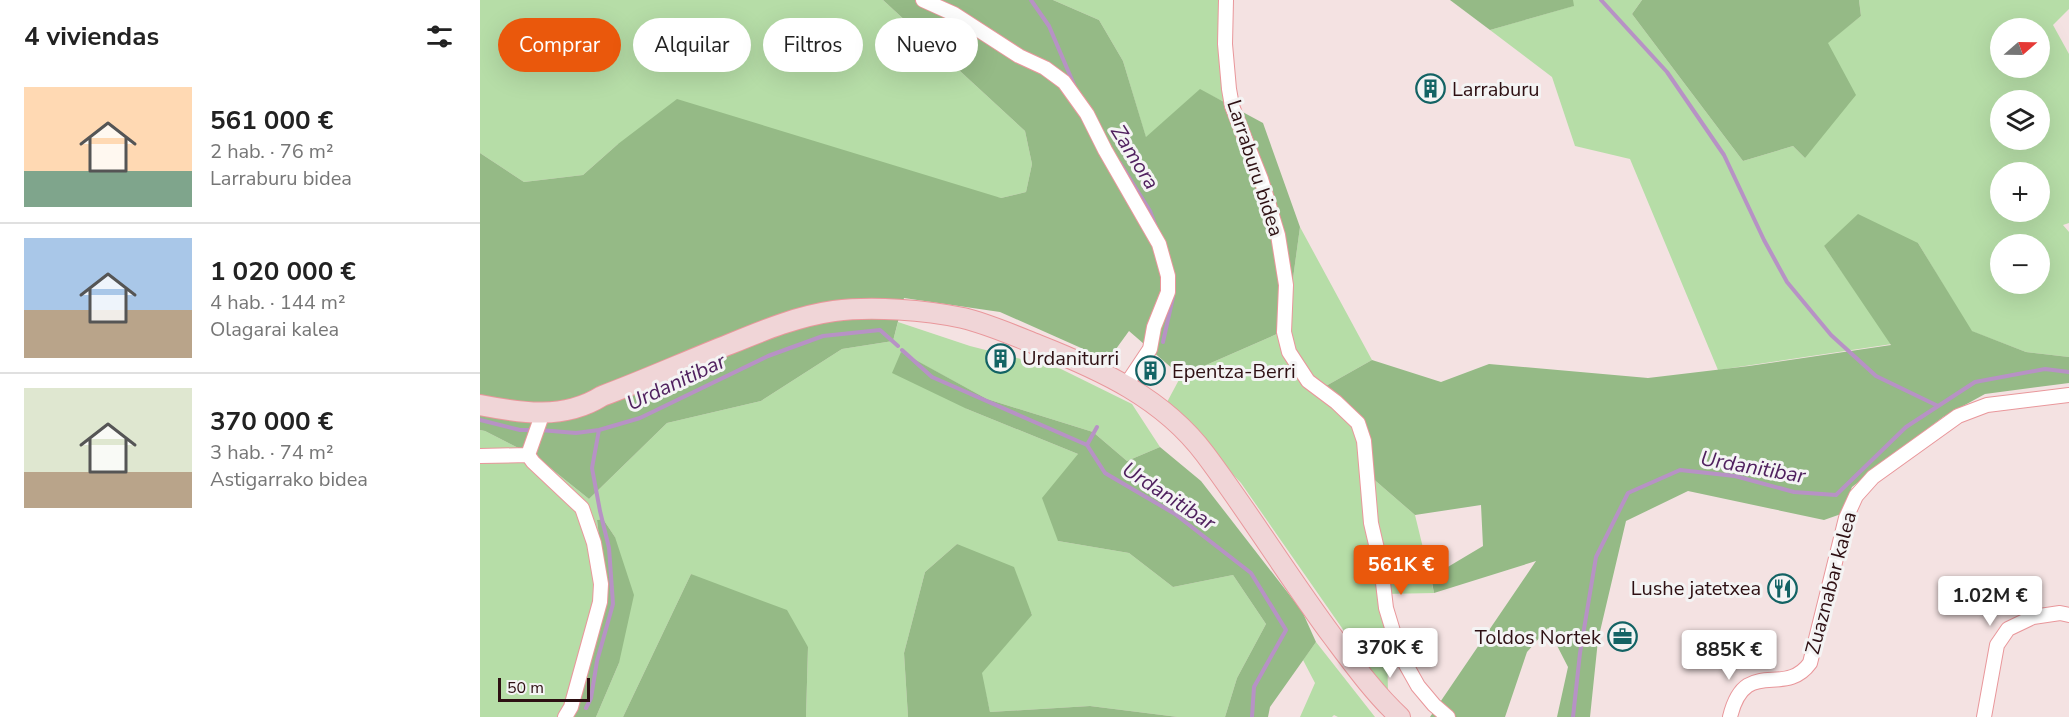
<!DOCTYPE html>
<html lang="es">
<meta charset="utf-8">
<style>
:root{--surface:#fff;--page:#f6f6f6;--text:#222;--muted:#767676;--line:#e0e0e0;--accent:#ea580c}
body{margin:0;font-family:"Nunito Sans",sans-serif;background:var(--page);color:var(--text);height:100vh;display:flex;flex-direction:column;font-size:22px;white-space:nowrap}
*{box-sizing:border-box;margin:0}
p{font-size:20px;color:var(--muted)}
.icon{flex:none;width:33px;height:33px;fill:none;stroke:currentColor;stroke-width:2;stroke-linecap:round;stroke-linejoin:round}
.map{position:relative;flex:1;overflow:hidden}
.panel{display:flex;flex-direction:column;background:var(--surface);width:480px}
.panel>*{flex:none}
.banner{position:absolute;left:18px;top:18px;width:570px;height:54px;display:flex;gap:12px}
.needle{width:39px;rotate:70deg}
.fabs{position:absolute;left:1510px;top:18px;display:grid;gap:12px}
.fabs a{display:grid;place-items:center;width:60px;height:60px;border-radius:50%;background:var(--surface);box-shadow:0 6px 24px #0002;font-size:30px}
.scale{position:absolute;left:18px;bottom:15px;width:92px;box-sizing:border-box;padding-left:6px;border:3px solid #2e1013;border-top:0;font-size:16px;line-height:21px;white-space:nowrap;color:#2e1013;-webkit-text-stroke:4px #f4f4f4;paint-order:stroke}
.price{position:absolute;translate:-50% -51px;padding:0 14px;border-radius:6px;background:#fff;color:#222;font-size:20px;line-height:39px;filter:drop-shadow(0 2px 3px #0008)}
.price::after{content:'';position:absolute;left:50%;top:36px;width:18px;height:14px;margin-left:-9px;background:inherit;clip-path:polygon(0 0,100% 0,50% 100%)}
.price.active{background:var(--accent);color:#fff}
ul{padding:0;list-style:none}
li{display:flex;align-items:center;gap:18px;height:150px;padding:0 24px}
li+li{border-top:2px solid var(--line)}
li span{display:grid;place-items:center;flex:none;width:168px;height:120px;border-radius:0px;color:#555}
li>.icon{margin-inline-start:auto}
span .icon{width:72px;height:72px;fill:#fffc;stroke-width:1}
li b{font-size:26px}
h2{display:flex;justify-content:space-between;align-items:center;height:72px;padding:0 24px;font-size:26px}
.pill{padding:0 21px;border-radius:27px;background:var(--surface);box-shadow:0 6px 24px #0002;font-size:21px;line-height:54px}
.pill.active{background:var(--accent);color:#fff}
main{display:flex;flex:1;min-height:0}
.map>svg:first-child{display:block}
.green{fill:#b6dda7;fill-rule:evenodd}
.forest{fill:#95ba86}
.lines{fill:none;stroke-linecap:round;stroke-linejoin:round}
.stream{stroke:#b792c5;stroke-width:4}
.street-casing{stroke:#e9979b;stroke-width:16}
.secondary-casing{stroke:#e9979b;stroke-width:22}
.street{stroke:#fff;stroke-width:14}
.secondary{stroke:#f0d5d7;stroke-width:20}
.labels{text-anchor:middle;dominant-baseline:central;stroke-width:6;stroke-linejoin:round;paint-order:stroke}
.poi-label{font-size:20px;fill:#2e1013;stroke:#f4f4f4;text-anchor:start}
.street-label{font-size:20px;fill:#2e1013;stroke:#f4f4f4}
.water-label{font-size:21px;font-style:italic;fill:#50215f;stroke:#f4f4f4}
</style>
<main>
<section class="panel">
<h2>4 viviendas<svg class="icon" aria-label="filters" viewBox="0 0 24 24"><path d="M4 7h16M4 17h16"/><circle cx="9" cy="7" r="2"/><circle cx="15" cy="17" r="2"/></svg></h2>
<ul>
<li><span style="background:linear-gradient(#ffd9b3 70%,#7fa58c 0)"><svg class="icon" aria-label="home" viewBox="0 0 24 24"><path d="M3 11l9-7 9 7M6 9v11h12V9"/></svg></span><div><b>561 000 €</b><p>2 hab. · 76 m²</p><p>Larraburu bidea</p></div></li>
<li><span style="background:linear-gradient(#a9c7e8 60%,#b9a48a 0)"><svg class="icon" aria-label="home" viewBox="0 0 24 24"><path d="M3 11l9-7 9 7M6 9v11h12V9"/></svg></span><div><b>1 020 000 €</b><p>4 hab. · 144 m²</p><p>Olagarai kalea</p></div></li>
<li><span style="background:linear-gradient(#dfe7d0 70%,#b9a48a 0)"><svg class="icon" aria-label="home" viewBox="0 0 24 24"><path d="M3 11l9-7 9 7M6 9v11h12V9"/></svg></span><div><b>370 000 €</b><p>3 hab. · 74 m²</p><p>Astigarrako bidea</p></div></li>
</ul>
</section>
<div class="map">
<svg width="1589" height="717" viewBox="0 0 1589 717">
<rect width="100%" height="100%" fill="#f4e2e2"/>
<path class="green" d="M0 0H403L545 131 552 164 546 192 521 198 138 144 103 175 44 182 0 153Z
M573 0H750L748 104 720 90 666 138 643 61 619 20Z
M1093 0H1162L1152 14 1263 161 1313 146 1325 158 1348 42 1381 16 1379 0H1589V9L1573 25 1589 54V223L1583 225 1589 232V357L1546 352 1491 331 1438 243 1344 246 1412 344 1238 370 1150 159 1095 146 1072 77 1010 30 1093 6ZM1521 28H1560V68H1521ZM1521 100H1560V140H1521ZM1521 172H1560V212H1521ZM1521 244H1560V284H1521Z
M820 227 892 360 837 391 878 427 890 476 935 515 954 593 906 594 908 694 761 483 686 404 701 376 806 330Z
M418 322 490 346 581 369 652 404 680 447 647 461 613 432 507 399 422 353 487 409 598 454 578 541 649 553 693 587 753 575 786 624 757 678 745 717H698L610 706 510 712 501 673 552 614 477 544 445 572 424 653 428 717H326L328 647 211 574 143 717H116L139 663 135 537 123 519 117 520 125 585 92 717H0V430L5 431 58 458 109 499 187 423 281 401 362 349 413 341Z
M836 642 895 717H858L854 715 852 717H820L835 683 823 660Z"/>
<path class="forest" d="M403 0H573L619 20 643 61 666 137 720 89 783 123 820 227 806 330 701 376 649 331 628 360 520 312 424 298 413 341 362 349 281 401 187 423 109 499 58 458 5 431 0 430V153L44 182 103 175 138 144 197 99 521 198 546 192 552 164 545 131Z
M970 0H1093L1094 6 1010 30Z
M1162 0H1379L1381 16 1348 43 1376 95 1325 158 1313 146 1263 161 1152 14Z
M1378 214 1438 243 1492 331 1546 352 1589 357V383L1505 394 1463 417 1372 487 1361 514 1344 520 1208 491 1146 521 1118 640 1110 717H1077L1088 667 1068 628 1047 652 1025 717H950L1056 561 954 593 951 577 1003 546 1001 505 935 515 890 476 878 427 837 391 892 360 961 382 1009 364 1168 378 1269 366 1411 345 1344 246Z
M421 352 507 399 613 432 647 461 680 447 721 481 822 611 836 642 790 707 788 717H745L757 678 786 624 753 575 693 587 649 553 578 541 562 498 598 454 487 409 412 373Z
M123 519 135 537 154 595 139 663 116 717H92L125 585 117 520Z
M477 544 534 567 552 615 502 673 510 712 610 706 698 717H428L424 653 445 572Z
M211 574 307 610 328 647 326 717H143Z"/>
<g class="lines">
<path class="stream" d="M551 0 569 26 595 87
M1121 0 1187 72 1244 155 1284 240 1307 282 1351 335 1396 376 1458 406
M640 163 670 211 676 227
M683 342 693 297
M422 350 452 377 607 445 625 473 695 514 771 573 806 630 774 687 772 717
M0 420 40 430H52
M60 430 96 433 119 430 160 418 288 356 343 336 400 330 418 346
M607 445 617 427
M106 708 111 698 117 661 133 604 129 548 120 511 112 468 119 430
M1093 717 1100 653 1116 557 1148 493 1200 470 1255 476 1314 492 1356 495 1426 427 1495 382 1565 369 1589 372"/>
<defs>
<path id="street" d="M443 0 474 14 539 56 565 68 584 82 607 114 625 150 679 244 688 276V292L674 327 670 349 646 385
M746 0 745 44 749 89 752 106 781 179 798 235 806 285 804 332 809 352 828 381 856 402 878 423 884 441 891 523 901 566 906 608 920 654 938 686 954 705 968 717
M60 421 48 455 53 462 102 508 114 543 121 584 120 602 91 707 85 717
M0 456 48 455
M1250 717C1265 655 1304 699 1330 663L1366 518 1376 496 1393 477 1478 416 1507 405 1589 395
M1504 717 1517 645 1528 629 1553 617 1580 613 1589 615"/>
<path id="secondary" d="M0 405C41 413 84 420 122 396 165 380 207 361 250 344 284 330 318 316 354 311 392 306 445 310 483 318 508 324 533 335 558 345 621 370 683 398 725 454 770 514 809 578 853 637 874 665 895 694 920 717"/>
</defs>
<use href="#street" class="street-casing"/>
<use href="#secondary" class="secondary-casing"/>
<use href="#street" class="street"/>
<use href="#secondary" class="secondary"/>
</g>
<defs>
<symbol id="building-ring" viewBox="-11 -11 22 22"><circle r="9.5" fill="#f4f4f4" stroke="#136364" stroke-width="1.5"/><path d="M-4-6H4V6H1V3H-1V6H-4ZM-2.5-4.3h1.7v1.8h-1.7ZM.8-4.3h1.7v1.8H.8ZM-2.5-1h1.7V.8h-1.7ZM.8-1h1.7V.8H.8Z" fill="#136364"/></symbol>
<symbol id="restaurant-ring" viewBox="-11 -11 22 22"><circle r="9.5" fill="#f4f4f4" stroke="#136364" stroke-width="1.5"/><path d="M-5-6h1v4h1v-4h1v4h1v-4h1v5L-1.5 .5V6h-2V.5L-5-1ZM5-6V6H3V1.5H1.5Q1.5-4 5-6Z" fill="#136364"/></symbol>
<symbol id="office-ring" viewBox="-11 -11 22 22"><circle r="9.5" fill="#f4f4f4" stroke="#136364" stroke-width="1.5"/><path d="M-6-3h4V-5.5h4V-3h4V5H-6ZM-1-4.5V-3h2v-1.5ZM-6 0V1H6V0Z" fill="#136364"/></symbol>
</defs>
<g fill-rule="evenodd">
<use href="#building-ring" x="934" y="72" width="33" height="33"/>
<use href="#building-ring" x="504" y="342" width="33" height="33"/>
<use href="#building-ring" x="654" y="354" width="33" height="33"/>
<use href="#restaurant-ring" x="1286" y="572" width="33" height="33"/>
<use href="#office-ring" x="1126" y="620" width="33" height="33"/>
</g>
<g class="labels">
<g class="poi-label">
<text x="972" y="89">Larraburu</text>
<text x="542" y="358">Urdaniturri</text>
<text x="692" y="371">Epentza-Berri</text>
<text x="1281" y="588" text-anchor="end">Lushe jatetxea</text>
<text x="1121" y="637" text-anchor="end">Toldos Nortek</text>
</g>
<g class="street-label">
<text transform="translate(775 168) rotate(72)">Larraburu bidea</text>
<text transform="translate(1351 583) rotate(-75)">Zuaznabar kalea</text>
</g>
<g class="water-label">
<text transform="translate(655 157) rotate(58)">Zamora</text>
<text transform="translate(196 382) rotate(-25)">Urdanitibar</text>
<text transform="translate(1273 467) rotate(10)">Urdanitibar</text>
<text transform="translate(689 496) rotate(33)">Urdanitibar</text>
</g>
</g>
</svg>
<div class="fabs">
<a><svg class="needle" viewBox="-14 -14 28 28"><path d="M0-13l5 13h-10z" fill="#e53935"/><path d="M0 13l5-13h-10z" fill="#767676"/></svg></a>
<a><svg class="icon" aria-label="layers" viewBox="0 0 24 24"><path d="M12 4l9 5-9 5-9-5zM3 14l9 5 9-5"/></svg></a>
<a>+</a>
<a>−</a>
</div>
<div class="scale">50 m</div>
<b class="price active" style="left:921px;top:596px">561K €</b>
<b class="price" style="left:1510px;top:627px">1.02M €</b>
<b class="price" style="left:910px;top:679px">370K €</b>
<b class="price" style="left:1249px;top:681px">885K €</b>
<div class="banner">
<a class="pill active">Comprar</a>
<a class="pill">Alquilar</a>
<a class="pill">Filtros</a>
<a class="pill">Nuevo</a>
</div>
</div>
</main>
